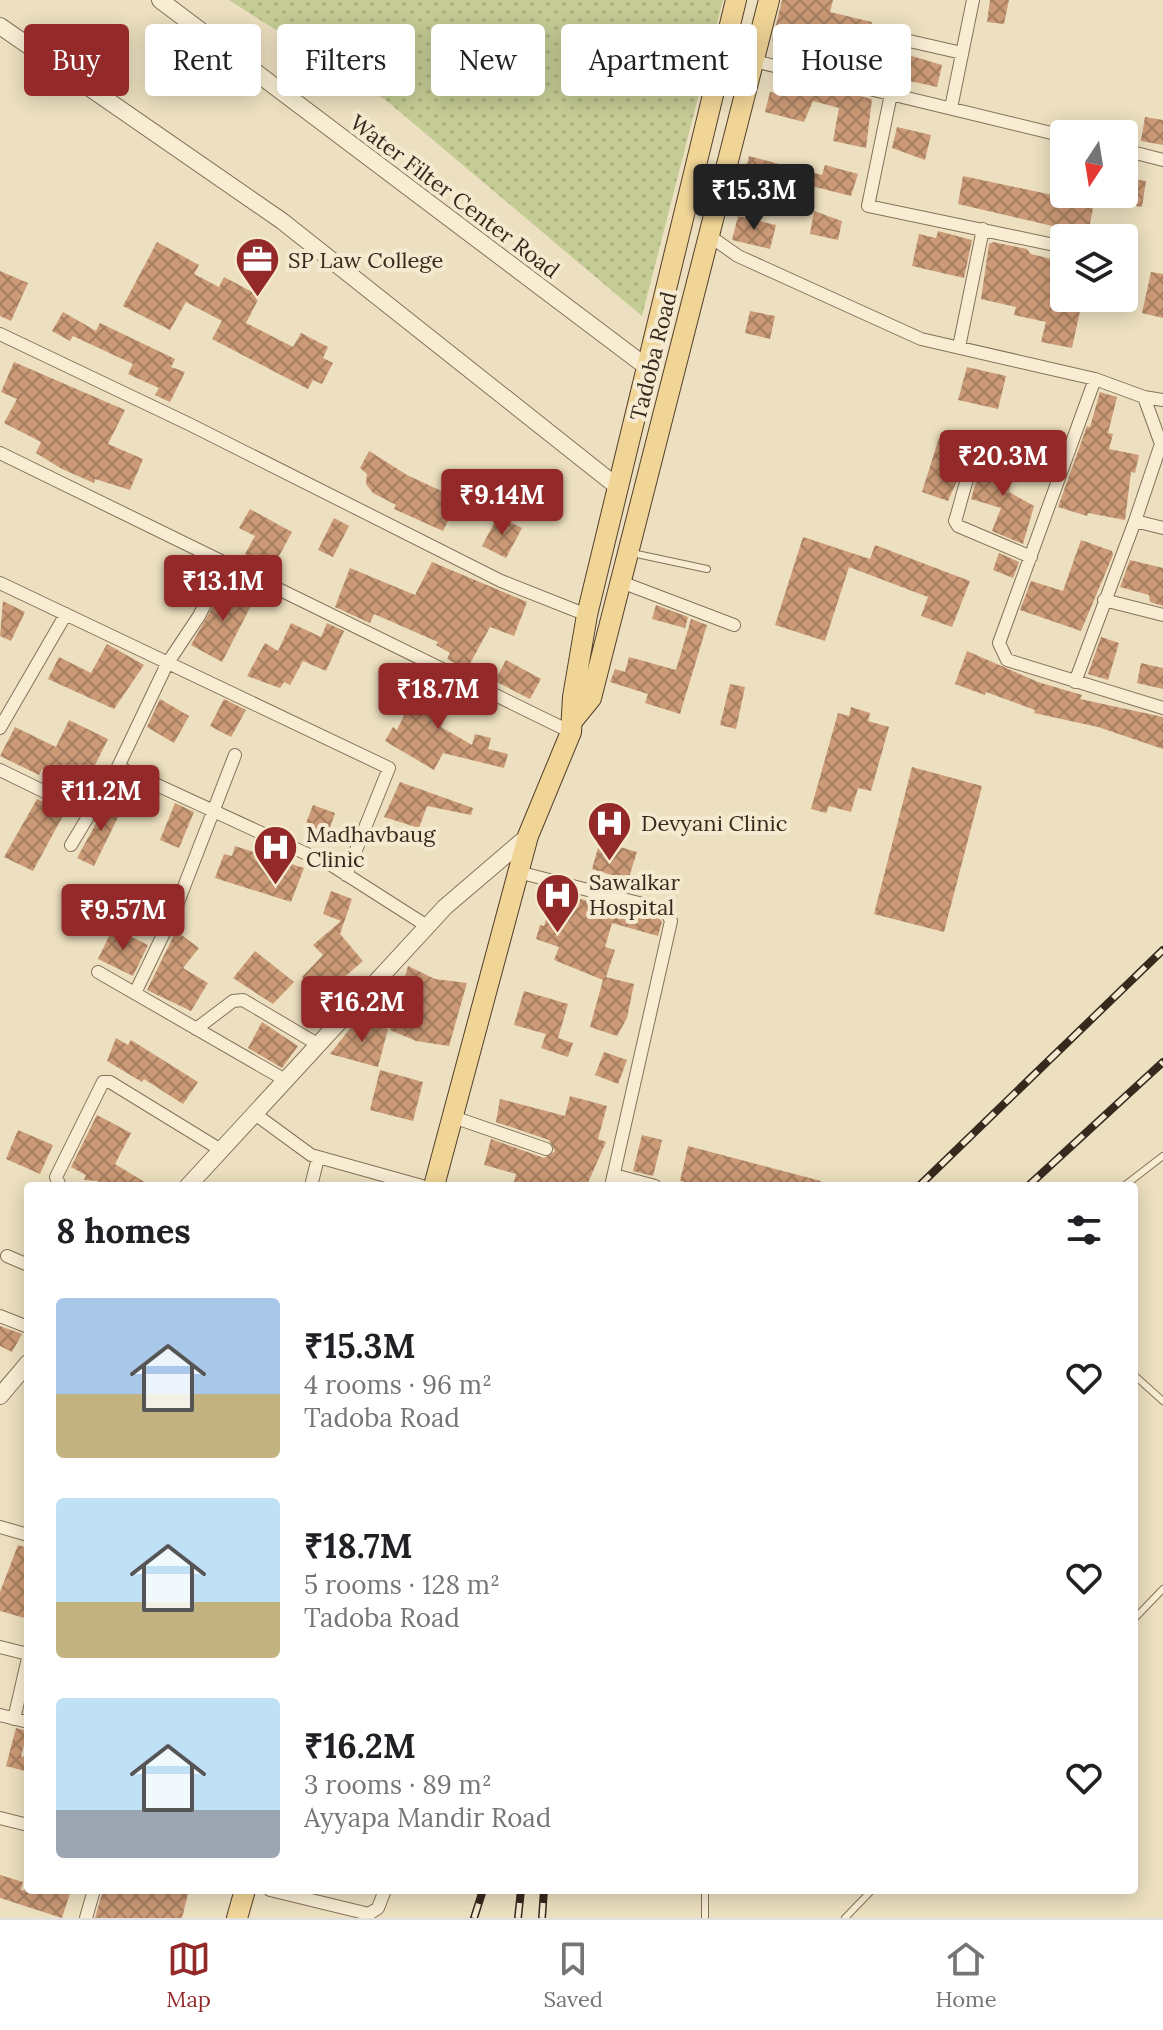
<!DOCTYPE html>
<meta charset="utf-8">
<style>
:root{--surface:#fff;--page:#f2f2f2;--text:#202124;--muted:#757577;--line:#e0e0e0;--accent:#942929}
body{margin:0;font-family:Lora,serif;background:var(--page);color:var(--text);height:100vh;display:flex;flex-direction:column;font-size:30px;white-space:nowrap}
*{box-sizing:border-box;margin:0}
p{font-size:26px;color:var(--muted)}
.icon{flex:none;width:44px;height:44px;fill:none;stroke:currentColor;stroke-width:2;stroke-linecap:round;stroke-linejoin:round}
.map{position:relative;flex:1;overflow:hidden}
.side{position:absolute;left:24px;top:1182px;width:1114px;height:712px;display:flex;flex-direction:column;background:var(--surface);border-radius:8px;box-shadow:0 4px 20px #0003}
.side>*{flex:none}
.hud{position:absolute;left:24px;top:24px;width:1116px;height:72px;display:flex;gap:16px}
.needle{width:52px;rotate:192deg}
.controls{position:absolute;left:1050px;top:120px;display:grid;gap:16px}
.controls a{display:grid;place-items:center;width:88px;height:88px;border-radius:8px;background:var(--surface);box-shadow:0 4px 20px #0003;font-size:40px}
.price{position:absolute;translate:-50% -68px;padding:0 18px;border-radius:8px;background:var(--accent);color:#fff;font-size:26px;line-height:52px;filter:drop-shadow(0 2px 4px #0008)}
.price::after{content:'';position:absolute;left:50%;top:48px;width:24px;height:18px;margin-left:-12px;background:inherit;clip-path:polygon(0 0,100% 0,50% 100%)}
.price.active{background:#222;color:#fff}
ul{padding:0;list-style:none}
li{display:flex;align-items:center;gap:24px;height:200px;padding:0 32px}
li span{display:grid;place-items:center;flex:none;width:224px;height:160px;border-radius:8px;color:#555}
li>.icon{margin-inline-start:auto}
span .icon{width:96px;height:96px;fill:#fffc;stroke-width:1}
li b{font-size:34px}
h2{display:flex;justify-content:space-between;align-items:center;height:96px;padding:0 32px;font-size:34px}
.tag{padding:0 28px;border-radius:8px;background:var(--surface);box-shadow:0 4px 20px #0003;font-size:28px;line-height:72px}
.tag.active{background:var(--accent);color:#fff}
.tab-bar{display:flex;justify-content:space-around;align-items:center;height:112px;border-top:2px solid var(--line);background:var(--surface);font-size:22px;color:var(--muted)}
.tab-bar a{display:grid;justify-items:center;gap:4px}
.tab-bar .active{color:var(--accent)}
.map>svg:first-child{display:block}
.grass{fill:url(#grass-dots)}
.building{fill:url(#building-cross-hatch)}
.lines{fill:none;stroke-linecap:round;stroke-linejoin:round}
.service-casing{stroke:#867158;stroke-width:8}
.minor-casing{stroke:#867158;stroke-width:14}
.tertiary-casing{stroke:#867158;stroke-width:18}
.primary-casing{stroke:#533f2d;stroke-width:22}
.service{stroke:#f8edd3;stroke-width:6}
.minor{stroke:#f8edd3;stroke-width:12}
.tertiary{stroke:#f8edd3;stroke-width:16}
.primary{stroke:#f1d597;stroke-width:20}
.rail-casing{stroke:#36291d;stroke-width:8}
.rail{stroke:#f5eacf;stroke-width:5;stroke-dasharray:15;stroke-linecap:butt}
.labels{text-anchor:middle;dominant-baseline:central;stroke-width:8;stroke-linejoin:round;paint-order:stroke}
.street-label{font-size:22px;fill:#36291d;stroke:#f5eacf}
.poi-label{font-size:22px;fill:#36291d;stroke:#f5eacf;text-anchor:start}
</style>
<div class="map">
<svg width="1163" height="1918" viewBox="0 0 1163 1918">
<defs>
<pattern id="grass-dots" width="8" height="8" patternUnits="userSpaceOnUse" patternTransform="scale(2)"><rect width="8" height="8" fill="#c4cb94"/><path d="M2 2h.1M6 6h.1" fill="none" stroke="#a9ae7f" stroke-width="1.8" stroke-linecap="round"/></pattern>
<pattern id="building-cross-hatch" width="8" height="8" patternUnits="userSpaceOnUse" patternTransform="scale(2)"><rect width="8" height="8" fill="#cb9a76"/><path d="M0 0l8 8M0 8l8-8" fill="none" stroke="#a67e60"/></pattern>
</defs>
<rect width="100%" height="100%" fill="#ede0c0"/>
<path class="grass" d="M229 0H723L642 316 387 101Z"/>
<path class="building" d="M782 0H833L830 12 872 22 868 43 942 65 937 87 878 74 876 81 856 76 860 62 772 41Z
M990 0H1009L1004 24 987 22Z
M779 76 872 99 866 148 833 141 839 108 813 101 804 122 765 112 770 92 775 93Z
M1145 117 1163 120V145L1141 141Z
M897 127 931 135 925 160 892 148Z
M749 156 822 175 825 165 858 174 851 196 807 185 805 192 744 176Z
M963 176 1067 198 1096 194 1087 238 1060 233 1061 228 958 204Z
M1124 178 1146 181 1142 207 1124 204Z
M814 211 842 221 838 240 810 234Z
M738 216 776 225 770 249 732 240Z
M938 231 972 240 964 278 912 266 919 234 936 238Z
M157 242 199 265 194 274 219 287 224 277 260 296 246 323 293 347 301 333 328 347 323 358 333 363 322 384 313 380 308 389 212 339 222 321 186 302 170 330 123 306Z
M993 242 1027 249 1031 254 1064 262V307L1080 311 1072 348 1041 342 1046 322 1014 315 1016 307 981 299 989 244Z
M0 271 28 283 11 321 0 316Z
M1151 272 1163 274V318L1142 313Z
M750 311 775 316 770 339 745 333Z
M63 312 96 331 100 323 175 359 171 367 185 372 170 402 155 395 159 388 128 374 133 364 73 336 70 341 52 331Z
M14 362 125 410 108 444 143 459 130 490 95 479 94 483 62 469 36 453 41 442 4 423 17 399 1 392Z
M967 367 1006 376 998 409 958 400Z
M1100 392 1117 397 1108 433 1113 434 1109 449 1139 455 1135 473 1131 472 1125 520 1088 513 1087 516 1058 507 1087 426 1090 427Z
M939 438 971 449 948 501 922 492Z
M369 451 407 475 459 499 443 531 394 509 396 505 373 493 366 484 367 474 360 468Z
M991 454 1016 459 1009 492 1034 506 1023 544 992 531 1001 508 971 499 978 475Z
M250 509 292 532 272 569 245 554 255 536 239 528Z
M498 516 522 528 506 558 482 546Z
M334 518 349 526 333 557 318 550Z
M803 537 870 559 875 545 970 581 952 627 921 616 928 597 849 567 825 641 775 625Z
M1081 540 1112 551 1113 555 1081 631 1020 610 1031 581 1063 591Z
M999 553 1019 562 1013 578 993 570Z
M1130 560 1163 568V606L1150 602 1149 595 1120 587Z
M432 562 527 602 514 636 490 627 467 669 447 659 450 653 436 645 438 642 374 614 370 623 335 607 350 568 415 595Z
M225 585 255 598 222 662 191 645Z
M3 601 25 612 11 641 0 636Z
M656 605 688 617 685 628 652 619Z
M691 619 707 625 680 714 645 703 648 694 610 682 615 669 625 672 629 657 676 670Z
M291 623 321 637 327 623 344 631 326 671 303 661 290 685 284 682 280 688 247 676 265 643 278 651Z
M1101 637 1119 643 1108 680 1088 674Z
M107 644 144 665 114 709 48 679 59 657 91 673Z
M967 651 1038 682 1082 695 1080 699 1163 717V749L1098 727 1034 713 1035 710 986 692 985 695 955 684Z
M506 660 541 679 530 699 495 681Z
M1141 663 1163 668V689L1137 683Z
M423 677 458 694 441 727 472 745 475 734 491 738 488 749 508 754 504 768 443 753 434 770 385 741 393 727 397 730Z
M730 684 745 687 736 729 720 725Z
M160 699 189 716 174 743 147 727Z
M224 699 246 710 231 737 210 726Z
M851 707 870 713 868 721 889 727 871 791 858 788 851 812 829 806 826 813 811 809 838 713 849 716Z
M69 720 108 739 83 789 42 769 39 775 0 756 15 727 56 747Z
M912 767 982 786 944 932 874 914Z
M400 782 473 808 471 815 427 806 419 828 384 817Z
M110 798 124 805 94 866 77 858Z
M37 799 65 812 33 871 4 857Z
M175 803 194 812 179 848 160 840Z
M313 805 335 813 327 836 305 826Z
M600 841 637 852 628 880 592 869Z
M235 846 304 868 291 902 215 878 224 854 232 856Z
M122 885 150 893 143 917 115 909Z
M331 891 352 899 340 934 363 961 341 980 343 982 326 1000 302 977 323 955 313 945 341 921 323 914Z
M555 891 627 913 628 909 660 919 662 922 658 936 612 923 605 947 615 950 606 977 634 984 627 1018 617 1036 590 1027 603 980 554 960 559 947 536 939 540 925 544 926Z
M113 928 148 945 133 976 98 959Z
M176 931 199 948 183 968 208 983 191 1011 147 990Z
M255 951 294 982 273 1004 233 978Z
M408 966 435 979 467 983 449 1046 416 1041 390 1030Z
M524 991 568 1004 558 1038 573 1043 568 1057 541 1048 546 1034 514 1025Z
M356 1021 388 1029 378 1067 330 1054Z
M262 1022 298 1046 282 1068 248 1048Z
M116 1038 128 1045 131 1040 198 1082 183 1104 144 1079 142 1082 107 1061Z
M604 1052 627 1060 618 1084 595 1075Z
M380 1070 423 1082 413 1121 370 1110Z
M570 1096 607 1106 598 1139 606 1142 587 1185 579 1181 578 1186H513L516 1174 484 1165 491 1139 544 1158 555 1151 549 1140 496 1122 500 1099 565 1116Z
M97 1115 131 1133 115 1164 151 1186H101L98 1181 84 1180 86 1175 71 1167Z
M18 1130 53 1145 40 1174 6 1159Z
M642 1135 662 1140 653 1176 633 1171Z
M688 1146 821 1181 820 1186H704L680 1181Z
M0 1326 22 1334 12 1352 0 1346Z
M18 1545 28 1548V1619L0 1611V1592Z
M16 1728 28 1731 21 1756 28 1758 25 1771 6 1766Z
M0 1875 23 1882 21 1890H71L62 1918 0 1898Z
M103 1890H189L182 1918H95Z"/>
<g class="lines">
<defs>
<path id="service" d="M632 553 707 569
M1124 1186 1163 1156
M1134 1375 1163 1401
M1134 1619 1163 1589
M705 1918V1890
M845 1918 872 1890"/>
<path id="minor" d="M883 35 962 53
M754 61 1064 136
M891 94 868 206 1064 247
M951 108 973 0
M1124 150 1163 160
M708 235 738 256 921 339 1095 379 1144 397 1161 444 1135 521 1163 528
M0 334 189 424 501 581 587 615
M959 347 983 229
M1095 379 999 643 1007 660 1163 708
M1144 397 1163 400
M0 453 571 732
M1031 557 958 526 955 521C964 495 970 444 1000 438L1065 456
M226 563 199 616 167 664 118 767 333 866 427 926
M621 582 734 625
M0 583 389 768 346 875
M1104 600 1163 615
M1075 682 1135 521
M0 728 66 614
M0 770 90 814
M71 845 118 767
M518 872 666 910 671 921 611 1186
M98 972 287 1081
M135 993 175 910 235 755
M196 1029 233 1001 243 1000 319 1045
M255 1114 311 1155 422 1186
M453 1117 546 1149
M614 1175 655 1186
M60 1186 56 1177 103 1082H110L221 1150
M311 1186 318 1158
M7 1256 28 1265
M0 1316 28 1327
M0 1527 28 1535
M0 1647 28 1654
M0 1715 28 1722
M14 1719 28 1658
M0 1818 28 1825
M270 1890 369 1914 378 1908 385 1890
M86 1918 94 1890"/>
<path id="tertiary" d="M160 0 648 368
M0 26 282 221 619 488
M188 1186 445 907 528 836
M0 1396 28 1363"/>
<path id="primary" d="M574 719 591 698 769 0
M434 1186 528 836 571 732 573 697 587 615 736 0
M237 1918 245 1890"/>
</defs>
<use href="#service" class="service-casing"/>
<use href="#minor" class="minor-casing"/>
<use href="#tertiary" class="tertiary-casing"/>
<use href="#primary" class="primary-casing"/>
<use href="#service" class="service"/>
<use href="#minor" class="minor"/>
<use href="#tertiary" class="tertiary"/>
<use href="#primary" class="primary"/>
<defs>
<path id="rail" d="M919 1186 1163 950
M1028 1186 1163 1062
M474 1918 483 1890
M518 1918 521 1890
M542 1918 544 1890"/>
</defs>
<use href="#rail" class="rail-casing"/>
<use href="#rail" class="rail"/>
</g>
<defs>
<symbol id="office-pin" viewBox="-11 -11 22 30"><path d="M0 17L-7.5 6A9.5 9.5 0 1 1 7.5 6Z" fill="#942929" stroke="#f5eacf"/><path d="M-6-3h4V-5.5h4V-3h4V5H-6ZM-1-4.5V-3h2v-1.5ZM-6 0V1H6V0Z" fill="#fff"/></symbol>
<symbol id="hospital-pin" viewBox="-11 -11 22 30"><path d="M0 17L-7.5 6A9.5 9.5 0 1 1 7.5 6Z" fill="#942929" stroke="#f5eacf"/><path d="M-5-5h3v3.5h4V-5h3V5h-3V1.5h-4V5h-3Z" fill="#fff"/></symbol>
</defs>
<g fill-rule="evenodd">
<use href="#office-pin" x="232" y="234" width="51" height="69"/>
<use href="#hospital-pin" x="584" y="798" width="51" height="69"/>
<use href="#hospital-pin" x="250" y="822" width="51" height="69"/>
<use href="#hospital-pin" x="532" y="870" width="51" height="69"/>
</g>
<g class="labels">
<g class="street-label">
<text transform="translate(455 196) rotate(37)">Water Filter Center Road</text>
<text transform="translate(653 356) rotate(-76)">Tadoba Road</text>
</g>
<g class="poi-label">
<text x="288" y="260">SP Law College</text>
<text x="641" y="823">Devyani Clinic</text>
<text x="306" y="834">Madhavbaug<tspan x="306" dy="25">Clinic</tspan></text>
<text x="589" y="882">Sawalkar<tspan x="589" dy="25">Hospital</tspan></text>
</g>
</g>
</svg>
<div class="controls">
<a><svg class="needle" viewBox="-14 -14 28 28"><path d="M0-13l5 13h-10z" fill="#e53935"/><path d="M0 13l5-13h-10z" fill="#757577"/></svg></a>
<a><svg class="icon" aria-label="layers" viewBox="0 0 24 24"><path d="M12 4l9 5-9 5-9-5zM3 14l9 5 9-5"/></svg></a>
</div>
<b class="price active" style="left:754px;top:232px">₹15.3M</b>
<b class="price" style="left:1003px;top:498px">₹20.3M</b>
<b class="price" style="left:502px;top:537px">₹9.14M</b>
<b class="price" style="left:223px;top:623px">₹13.1M</b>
<b class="price" style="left:438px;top:731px">₹18.7M</b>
<b class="price" style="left:101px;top:833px">₹11.2M</b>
<b class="price" style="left:123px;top:952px">₹9.57M</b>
<b class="price" style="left:362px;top:1044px">₹16.2M</b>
<div class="hud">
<a class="tag active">Buy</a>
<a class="tag">Rent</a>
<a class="tag">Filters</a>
<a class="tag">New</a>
<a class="tag">Apartment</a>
<a class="tag">House</a>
</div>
<section class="side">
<h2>8 homes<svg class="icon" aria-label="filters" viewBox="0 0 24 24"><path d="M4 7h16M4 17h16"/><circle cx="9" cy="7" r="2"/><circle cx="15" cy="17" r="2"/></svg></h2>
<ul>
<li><span style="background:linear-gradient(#a9c7e8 60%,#c2b280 0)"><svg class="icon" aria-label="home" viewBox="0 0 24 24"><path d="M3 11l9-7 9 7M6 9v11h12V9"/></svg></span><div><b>₹15.3M</b><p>4 rooms · 96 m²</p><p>Tadoba Road</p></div><svg class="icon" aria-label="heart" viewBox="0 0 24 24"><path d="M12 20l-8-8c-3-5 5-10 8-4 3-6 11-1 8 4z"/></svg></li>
<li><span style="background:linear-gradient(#bfe0f5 65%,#c2b280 0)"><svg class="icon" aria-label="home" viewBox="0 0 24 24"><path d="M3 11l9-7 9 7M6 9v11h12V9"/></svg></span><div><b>₹18.7M</b><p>5 rooms · 128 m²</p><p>Tadoba Road</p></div><svg class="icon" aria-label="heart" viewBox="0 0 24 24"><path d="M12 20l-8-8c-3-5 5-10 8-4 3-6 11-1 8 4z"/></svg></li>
<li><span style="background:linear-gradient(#bfe0f5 70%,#9aa5b1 0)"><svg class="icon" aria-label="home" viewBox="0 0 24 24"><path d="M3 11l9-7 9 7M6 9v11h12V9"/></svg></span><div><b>₹16.2M</b><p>3 rooms · 89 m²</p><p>Ayyapa Mandir Road</p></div><svg class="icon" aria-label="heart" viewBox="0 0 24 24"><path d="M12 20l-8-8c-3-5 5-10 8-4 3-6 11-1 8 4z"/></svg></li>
</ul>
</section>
</div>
<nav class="tab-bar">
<a class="active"><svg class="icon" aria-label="map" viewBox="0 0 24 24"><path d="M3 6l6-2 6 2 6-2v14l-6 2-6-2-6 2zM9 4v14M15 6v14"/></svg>Map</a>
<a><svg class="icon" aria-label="saved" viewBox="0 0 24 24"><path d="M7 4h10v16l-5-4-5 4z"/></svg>Saved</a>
<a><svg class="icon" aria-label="home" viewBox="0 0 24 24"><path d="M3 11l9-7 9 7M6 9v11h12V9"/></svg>Home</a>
</nav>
